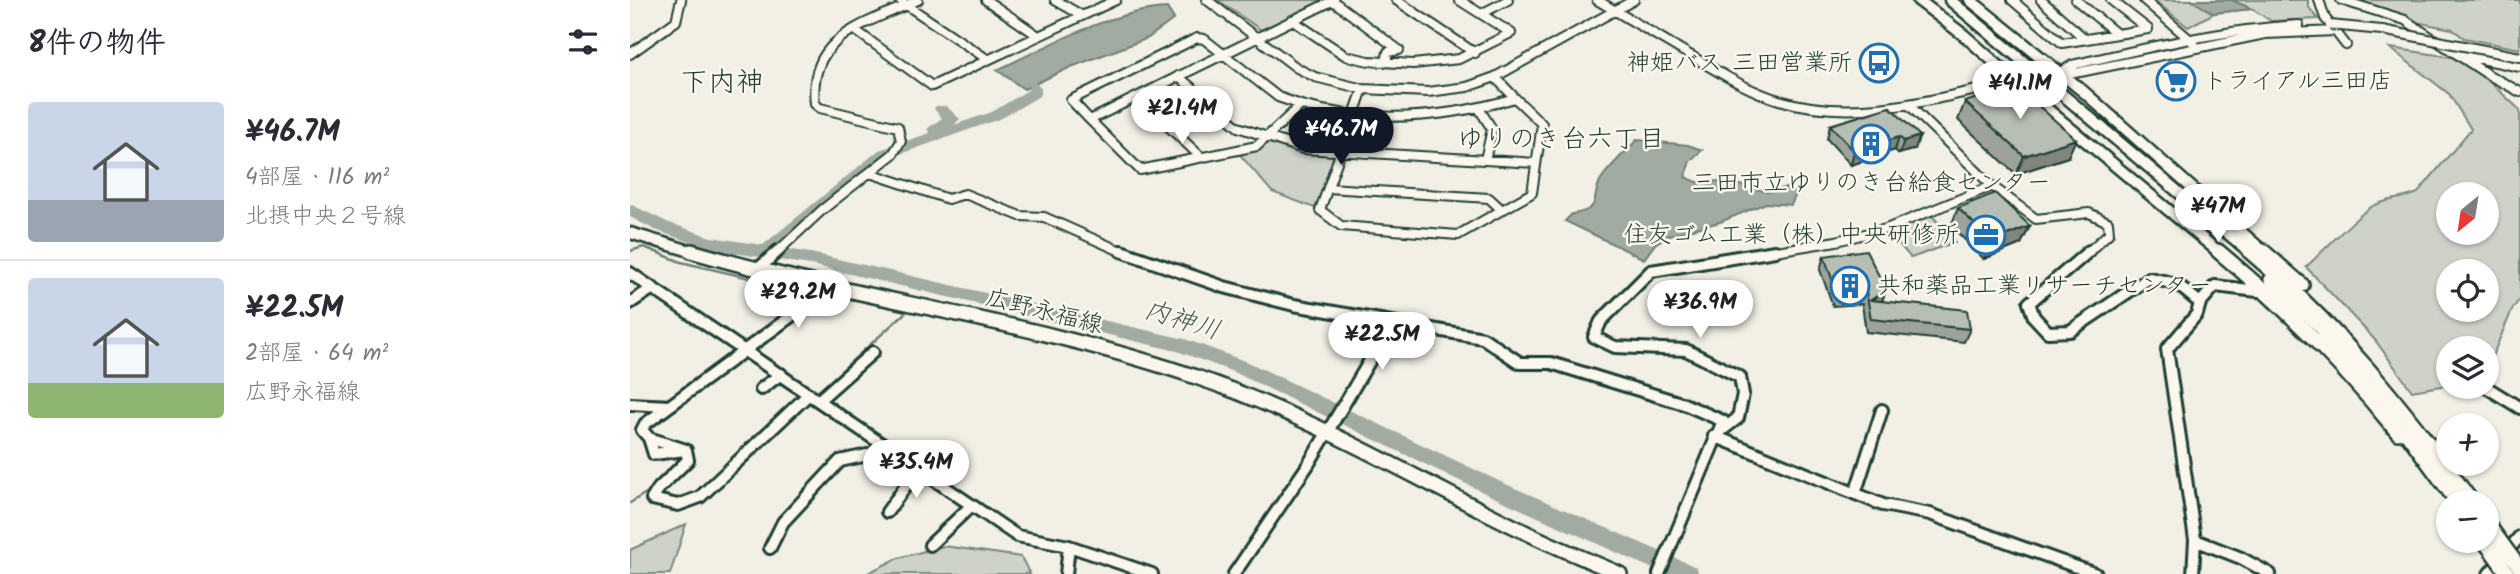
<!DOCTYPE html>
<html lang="ja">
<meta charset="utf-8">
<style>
:root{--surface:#fff;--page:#f2f2f3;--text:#2b2b33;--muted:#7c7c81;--line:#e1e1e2;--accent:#111827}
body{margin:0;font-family:Kalam,"Klee One",sans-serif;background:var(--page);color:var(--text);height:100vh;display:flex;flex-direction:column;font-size:26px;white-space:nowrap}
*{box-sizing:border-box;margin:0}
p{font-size:23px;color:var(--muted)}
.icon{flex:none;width:38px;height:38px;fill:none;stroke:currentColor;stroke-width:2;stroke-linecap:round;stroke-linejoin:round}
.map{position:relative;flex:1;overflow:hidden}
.sheet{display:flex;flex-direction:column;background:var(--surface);width:630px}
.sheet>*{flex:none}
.needle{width:46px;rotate:210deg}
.tools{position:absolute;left:1806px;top:182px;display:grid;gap:14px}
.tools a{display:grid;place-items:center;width:63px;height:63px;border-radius:50%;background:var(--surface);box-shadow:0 2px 5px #0004;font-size:35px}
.price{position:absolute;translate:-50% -60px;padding:0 16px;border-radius:24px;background:#fff;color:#222;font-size:23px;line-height:46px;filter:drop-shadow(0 2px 4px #0008)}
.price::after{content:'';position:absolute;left:50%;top:42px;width:21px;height:16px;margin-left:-10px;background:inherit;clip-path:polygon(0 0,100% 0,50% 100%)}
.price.current{background:var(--accent);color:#fff}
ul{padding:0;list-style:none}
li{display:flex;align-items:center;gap:21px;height:175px;padding:0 28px}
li+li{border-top:2px solid var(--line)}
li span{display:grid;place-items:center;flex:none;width:196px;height:140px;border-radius:7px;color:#555}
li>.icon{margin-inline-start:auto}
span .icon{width:84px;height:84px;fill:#fffc;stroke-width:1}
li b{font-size:30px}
h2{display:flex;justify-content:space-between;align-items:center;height:84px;padding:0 28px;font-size:30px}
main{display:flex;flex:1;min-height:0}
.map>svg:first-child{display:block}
.green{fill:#cfd2c8;stroke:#77887e;stroke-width:2;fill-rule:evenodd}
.water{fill:#a2aba1;stroke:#6e7f75;stroke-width:2}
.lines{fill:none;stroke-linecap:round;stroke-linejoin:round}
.stream{stroke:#6e7f75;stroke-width:2.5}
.river{fill:#a2aba1;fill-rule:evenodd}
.minor-far1-casing{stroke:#1f3d34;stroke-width:12}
.minor-casing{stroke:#1f3d34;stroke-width:16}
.major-far1-casing{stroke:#1f3d34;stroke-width:15}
.major-casing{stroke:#1f3d34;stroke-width:18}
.minor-far1{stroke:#fbf7ec;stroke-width:8}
.minor{stroke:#fbf7ec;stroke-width:10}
.major-far1{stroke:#fbf7ec;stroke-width:10}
.major{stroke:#fbf7ec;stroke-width:13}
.minor-bridge-casing{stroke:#1f3d34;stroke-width:12;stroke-linecap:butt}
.major-bridge-casing{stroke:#1f3d34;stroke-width:18;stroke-linecap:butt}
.minor-bridge{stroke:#fbf7ec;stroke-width:8}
.major-bridge{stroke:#fbf7ec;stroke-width:13}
.wall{fill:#9da39a;stroke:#1f3d34;stroke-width:2}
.shaded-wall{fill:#80857d;stroke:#1f3d34;stroke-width:2}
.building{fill:#b7beb3;stroke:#1f3d34;stroke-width:2}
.labels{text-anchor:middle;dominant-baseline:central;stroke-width:5;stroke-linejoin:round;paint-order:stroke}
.poi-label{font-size:24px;fill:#1f3d34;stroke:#fbf7ec;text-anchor:end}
.street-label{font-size:24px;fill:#1f3d34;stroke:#fbf7ec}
.neighbourhood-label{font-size:26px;fill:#1f3d34;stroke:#fbf7ec}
.water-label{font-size:26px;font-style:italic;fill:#465e55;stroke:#fbf7ec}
.quarter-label{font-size:28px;fill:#1f3d34;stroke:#fbf7ec}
</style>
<main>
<section class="sheet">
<h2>8件の物件<svg class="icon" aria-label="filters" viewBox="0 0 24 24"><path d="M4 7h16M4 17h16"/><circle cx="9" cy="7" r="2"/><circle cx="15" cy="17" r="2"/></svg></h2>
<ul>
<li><span style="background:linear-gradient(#c9d6e8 70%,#9aa5b1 0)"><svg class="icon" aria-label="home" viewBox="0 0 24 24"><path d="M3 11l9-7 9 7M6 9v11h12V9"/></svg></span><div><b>¥46.7M</b><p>4部屋 · 116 m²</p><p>北摂中央２号線</p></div></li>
<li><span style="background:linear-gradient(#c9d6e8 75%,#8fb573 0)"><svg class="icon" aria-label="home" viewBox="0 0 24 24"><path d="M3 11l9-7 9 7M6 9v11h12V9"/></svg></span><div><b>¥22.5M</b><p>2部屋 · 64 m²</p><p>広野永福線</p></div></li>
</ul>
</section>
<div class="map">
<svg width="1890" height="574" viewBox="0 0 1890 574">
<rect width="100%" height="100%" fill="#f2f0e5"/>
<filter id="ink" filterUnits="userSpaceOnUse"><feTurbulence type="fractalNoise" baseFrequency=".0143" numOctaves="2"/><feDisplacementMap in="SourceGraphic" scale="14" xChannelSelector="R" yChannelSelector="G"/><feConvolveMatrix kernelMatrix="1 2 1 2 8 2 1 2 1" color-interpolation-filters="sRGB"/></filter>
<g filter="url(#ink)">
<path class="green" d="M588 0H694L631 30Z
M1524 0H1678V6L1688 19 1641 21 1622 9 1584 13 1558 27Z
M1716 0H1890V49L1834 38 1822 29 1786 22Z
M1760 48 1835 59 1890 110V299L1883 308 1857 368V348H1818V385L1782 391 1745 340 1676 267C1697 248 1718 223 1741 207 1757 198 1772 200 1788 193L1841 129 1819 94ZM1818 194H1857V233H1818ZM1818 271H1857V310H1818Z
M637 137 673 149 711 152 690 210 642 192 606 150 627 146Z
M1299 212 1325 242 1281 258 1256 229Z
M56 524 40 574H0V550Z
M314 546 391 557 400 574H236L268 558Z"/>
<path class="water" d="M1561 0H1602L1622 9 1583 13Z
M537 8 544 19 518 38 441 67 394 89 367 70C419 46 479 11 537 8Z
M1007 140 1058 145 1072 150 1060 161 1055 177 1067 182 1094 181 1138 192 1154 188 1168 190 1161 205 1136 203 1090 222 1039 235 1025 244 1014 259 935 221 942 214C972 210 961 200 970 181 975 171 998 149 1007 140Z"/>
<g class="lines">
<path class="stream" d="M0 251 14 247 51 262 184 293
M198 294 277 311
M185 395 276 312
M0 398 39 399 47 394
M0 503 24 488"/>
<path class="river" d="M404 82 411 87V95L372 118 259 158 152 248 186 254 555 339 620 363 871 482 1066 567 1069 574H1034L857 494 606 373 547 351 186 266 80 249 25 230 0 217V204L37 222 81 237 133 245 249 150 300 133 297 129 312 118 304 109 306 106H316L330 119 324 125 362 112 398 90 399 84Z"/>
<defs>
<path id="minor-far1" d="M269 0 357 59
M356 0 407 35
M425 0 451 15
M577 0 667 68 685 77 733 89 798 92 837 87 865 77 1004 0
M704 0 460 120 510 170 627 146 671 105C743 124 814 119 885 98L865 77
M766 0 845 53
M967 0C999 19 1031 38 1063 57 1091 73 1118 91 1149 100 1229 124 1311 97 1390 80
M1382 0 1432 43 1518 29 1481 0
M1411 0 1455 39
M1446 0 1487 34
M1514 0 1564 43
M1689 0 1695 18 1716 45
M1711 0 1775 20 1857 74 1890 92
M703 1 769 50 758 52 756 62
M851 14 878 0
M662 20 716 56 739 61 783 64 829 59 881 33 829 0
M225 30 302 86 486 0
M0 54 46 21 51 0
M1832 55 1890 67
M1431 72 1442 65C1517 48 1592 29 1669 25
M1427 73 1450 72 1635 34 1705 31
M548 76 608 127 673 149 906 163
M733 89 690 210 711 226 828 235 902 193 912 124 885 98
M507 97 571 157
M1278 104 1362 186 1406 219 1459 213 1478 222 1479 233 1457 253
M850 110 862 129 855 160
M460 120 441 100 567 38 574 39 648 97 671 105
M240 173 318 199 335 194 390 216 414 217 495 253
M698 188 859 198 872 210
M146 253 192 210 263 154 271 141 268 127 190 108 185 104C177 35 237 24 288 0
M1134 253 1206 241 1256 229 1362 186"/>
<path id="minor" d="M491 251 594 287 664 305 853 338 890 363H921L1054 404 1093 421 1029 574
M1459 251 1399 303 1404 317 1418 332 1440 331 1519 278 1547 284 1570 303 1567 314 1537 349 1565 540 1563 574
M127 270 148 251
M0 273 387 536 439 546 522 574
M0 303 23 288
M1570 303 1585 286 1636 292
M1856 387 1890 408
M131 389 151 374
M179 394 70 497 48 505 22 499 29 488 58 460 56 450 19 438 12 430 15 424 202 286
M189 400 243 352
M0 404 39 406
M1087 434 1108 418 1113 394 1110 377 1056 350 985 347 964 337 971 321 1021 271 1145 251
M1084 436 1253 505 1300 514 1466 574
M19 438 24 454 55 450
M1225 494 1252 410
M257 512 288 469
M1565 540 1611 558 1640 574
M300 545 341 506
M140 548 153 522 210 461 260 450
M436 574 439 546
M604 574 678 465 762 323
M1859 574 1890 536"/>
<path id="major-far1" d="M1288 0 1335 36 1416 108 1590 253
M1320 0 1621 253
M1340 0 1454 92 1635 253
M0 233 67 253"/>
<path id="major" d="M61 251C229 300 404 321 569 378 682 417 786 479 893 531 925 547 958 560 990 574
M1588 251C1654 306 1714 366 1768 433
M1619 251C1708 326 1774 408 1842 502
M1633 251 1672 285
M1641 280 1691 327 1756 405 1827 502
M1857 523 1870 541
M1854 541 1861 550"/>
</defs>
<use href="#minor-far1" class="minor-far1-casing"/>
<use href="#minor" class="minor-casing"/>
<use href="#major-far1" class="major-far1-casing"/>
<use href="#major" class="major-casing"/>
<use href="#minor-far1" class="minor-far1"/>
<use href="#minor" class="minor"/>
<use href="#major-far1" class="major-far1"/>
<use href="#major" class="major"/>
<defs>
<path id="minor-bridge" d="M1700 25 1752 30 1890 57
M1395 80 1422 74"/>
<path id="major-bridge" d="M1870 541 1890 568
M1861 550 1878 574"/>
</defs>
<use href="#minor-bridge" class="minor-bridge-casing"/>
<use href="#major-bridge" class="major-bridge-casing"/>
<use href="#minor-bridge" class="minor-bridge"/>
<use href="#major-bridge" class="major-bridge"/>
</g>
<path class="wall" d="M1335 102 1438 157 1386 174 1328 120Z
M1260 107 1285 149 1269 154 1265 150 1221 165 1197 139 1200 125Z
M1328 208 1400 226 1391 244 1354 259 1321 226Z
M1194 256 1256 290 1252 301 1340 329 1334 342 1236 332 1232 304 1203 306 1190 270Z"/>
<path class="shaded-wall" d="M1290 136 1285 149 1269 154 1274 141Z
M1269 137 1265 150 1221 165 1224 151Z
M1446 139 1438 157 1386 174 1394 156Z
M1400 226 1391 244 1354 259 1362 241Z
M1256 290 1251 303 1241 300Z"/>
<path class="building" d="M1379 88 1388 95 1394 93 1446 139 1394 156 1335 102Z
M1260 107 1290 136 1274 141 1269 137 1224 151 1200 125Z
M1365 193 1400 226 1362 241 1328 208Z
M1236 250 1256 290 1241 300 1337 310 1340 329 1241 319 1236 291 1207 293 1194 256Z"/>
</g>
<defs>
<symbol id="bus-ring" viewBox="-11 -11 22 22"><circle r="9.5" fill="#fbf7ec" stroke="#1f6fb2" stroke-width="1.5"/><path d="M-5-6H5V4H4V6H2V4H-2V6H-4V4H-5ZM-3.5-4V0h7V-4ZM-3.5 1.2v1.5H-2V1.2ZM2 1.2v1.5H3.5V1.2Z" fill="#1f6fb2"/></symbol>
<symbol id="supermarket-ring" viewBox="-11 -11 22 22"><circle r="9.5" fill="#fbf7ec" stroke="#1f6fb2" stroke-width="1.5"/><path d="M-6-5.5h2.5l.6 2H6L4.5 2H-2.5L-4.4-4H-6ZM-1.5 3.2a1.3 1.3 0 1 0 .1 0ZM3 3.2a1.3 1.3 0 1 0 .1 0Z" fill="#1f6fb2"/></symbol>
<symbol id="building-ring" viewBox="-11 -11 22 22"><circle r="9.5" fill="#fbf7ec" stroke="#1f6fb2" stroke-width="1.5"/><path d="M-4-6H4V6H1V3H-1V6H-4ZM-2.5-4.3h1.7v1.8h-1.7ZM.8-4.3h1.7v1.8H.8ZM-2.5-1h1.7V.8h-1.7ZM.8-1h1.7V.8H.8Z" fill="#1f6fb2"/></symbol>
<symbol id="office-ring" viewBox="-11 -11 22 22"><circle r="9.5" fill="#fbf7ec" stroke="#1f6fb2" stroke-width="1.5"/><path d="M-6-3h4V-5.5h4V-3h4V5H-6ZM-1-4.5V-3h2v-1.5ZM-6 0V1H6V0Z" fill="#1f6fb2"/></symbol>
</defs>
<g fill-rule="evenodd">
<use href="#bus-ring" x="1227" y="41" width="44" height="44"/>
<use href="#supermarket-ring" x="1524" y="59" width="44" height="44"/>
<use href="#building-ring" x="1219" y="122" width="44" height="44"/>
<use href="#office-ring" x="1334" y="213" width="44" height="44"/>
<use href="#building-ring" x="1198" y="264" width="44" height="44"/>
</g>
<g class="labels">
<g class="poi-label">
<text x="1222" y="63">神姫バス 三田営業所</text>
<text x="1573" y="81" text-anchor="start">トライアル三田店</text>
<text x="1241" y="183" text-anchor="middle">三田市立ゆりのき台給食センター</text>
<text x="1329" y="235">住友ゴム工業（株）中央研修所</text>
<text x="1247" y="286" text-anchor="start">共和薬品工業リサーチセンター</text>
</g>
<g class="street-label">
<text transform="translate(414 312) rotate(14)">広野永福線</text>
</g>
<g class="neighbourhood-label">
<text x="931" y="140">ゆりのき台六丁目</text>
</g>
<g class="water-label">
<text transform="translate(552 321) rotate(17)">内神川</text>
</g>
<g class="quarter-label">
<text x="92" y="83">下内神</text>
</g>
</g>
</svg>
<div class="tools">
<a><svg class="needle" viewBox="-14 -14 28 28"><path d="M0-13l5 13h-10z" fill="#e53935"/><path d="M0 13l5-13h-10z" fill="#7c7c81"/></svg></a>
<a><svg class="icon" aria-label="locate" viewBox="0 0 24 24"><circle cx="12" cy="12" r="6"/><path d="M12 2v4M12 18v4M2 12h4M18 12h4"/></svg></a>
<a><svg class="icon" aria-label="layers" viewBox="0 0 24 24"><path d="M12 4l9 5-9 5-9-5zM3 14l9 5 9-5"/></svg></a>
<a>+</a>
<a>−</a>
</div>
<b class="price" style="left:1390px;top:121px">¥41.1M</b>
<b class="price" style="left:552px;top:146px">¥21.4M</b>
<b class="price current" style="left:711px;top:167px">¥46.7M</b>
<b class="price" style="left:1588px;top:244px">¥47M</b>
<b class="price" style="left:168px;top:330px">¥29.2M</b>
<b class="price" style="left:1070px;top:340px">¥36.9M</b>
<b class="price" style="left:752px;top:372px">¥22.5M</b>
<b class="price" style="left:286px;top:500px">¥35.4M</b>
</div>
</main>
